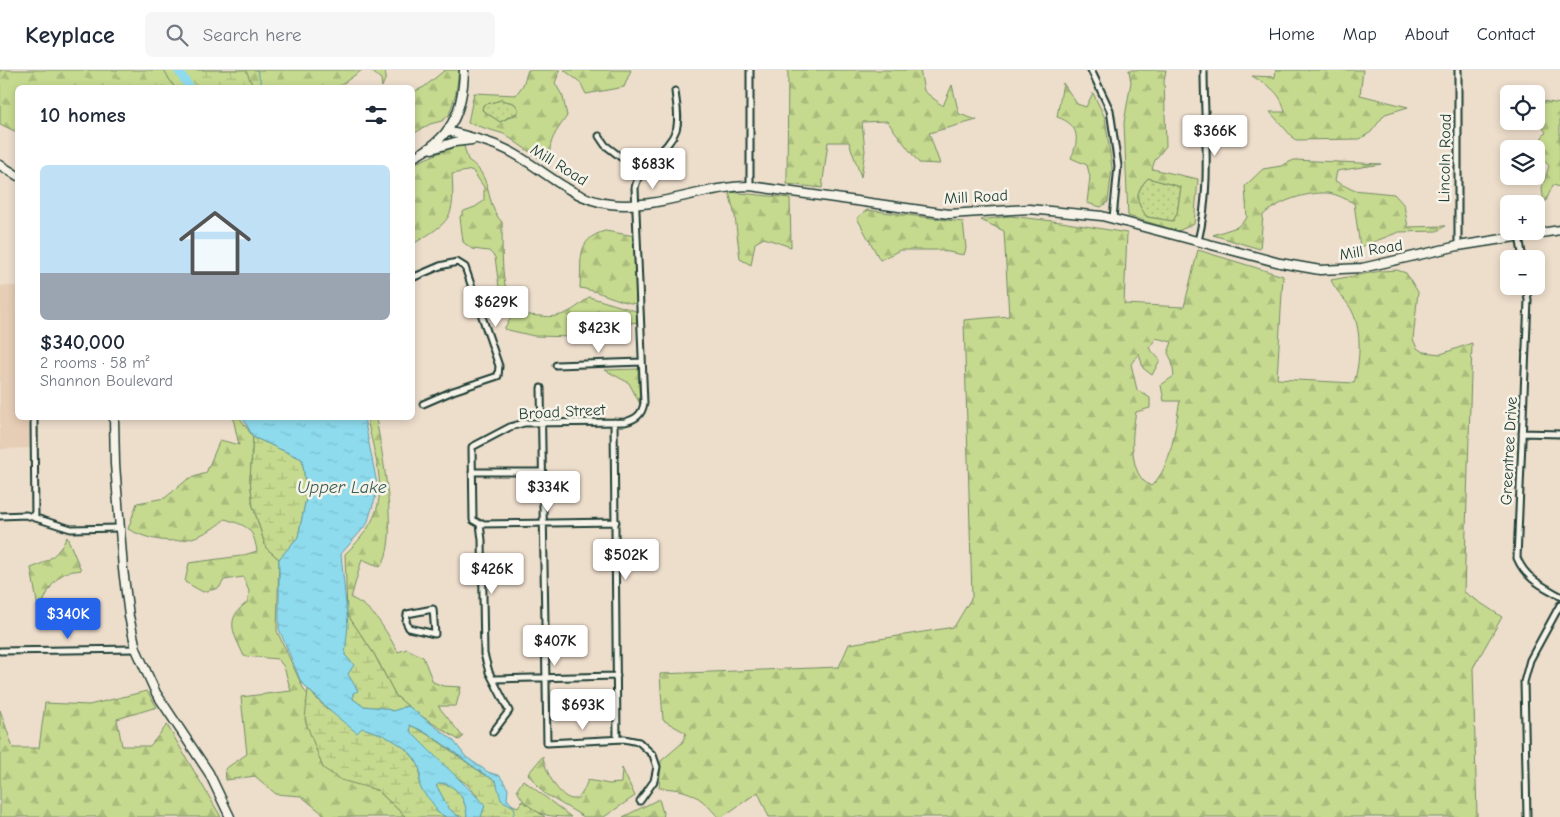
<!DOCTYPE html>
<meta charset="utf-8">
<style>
:root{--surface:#fff;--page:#f6f6f7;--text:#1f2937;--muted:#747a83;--line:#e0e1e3;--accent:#2563eb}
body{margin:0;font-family:"Comic Neue",sans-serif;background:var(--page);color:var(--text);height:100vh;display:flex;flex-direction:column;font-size:19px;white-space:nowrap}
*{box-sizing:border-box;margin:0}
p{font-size:16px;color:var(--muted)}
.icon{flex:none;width:28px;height:28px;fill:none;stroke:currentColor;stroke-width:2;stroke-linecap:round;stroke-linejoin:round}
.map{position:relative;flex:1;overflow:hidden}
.drawer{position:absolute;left:15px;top:15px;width:400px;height:335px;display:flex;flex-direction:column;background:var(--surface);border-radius:8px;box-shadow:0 2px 8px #0003}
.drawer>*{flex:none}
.tools{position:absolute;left:1500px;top:15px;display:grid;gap:10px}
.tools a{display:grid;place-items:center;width:45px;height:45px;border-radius:8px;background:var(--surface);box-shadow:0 2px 8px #0003;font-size:25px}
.price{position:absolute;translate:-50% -42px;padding:0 11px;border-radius:5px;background:#fff;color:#222;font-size:16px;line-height:32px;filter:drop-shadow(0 1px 2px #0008)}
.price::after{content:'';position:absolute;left:50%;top:30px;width:15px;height:11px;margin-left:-8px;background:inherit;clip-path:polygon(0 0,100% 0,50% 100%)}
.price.current{background:var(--accent);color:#fff}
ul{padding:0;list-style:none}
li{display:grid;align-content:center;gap:10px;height:265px;padding:0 25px}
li+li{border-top:1px solid var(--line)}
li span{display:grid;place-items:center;height:155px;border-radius:8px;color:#555}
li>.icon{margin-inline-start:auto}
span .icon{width:90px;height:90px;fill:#fffc;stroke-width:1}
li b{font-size:21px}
h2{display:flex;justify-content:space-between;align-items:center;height:60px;padding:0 25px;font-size:21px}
header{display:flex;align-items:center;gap:30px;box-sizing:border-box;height:70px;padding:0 25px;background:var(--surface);border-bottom:1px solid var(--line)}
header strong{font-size:24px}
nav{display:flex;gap:28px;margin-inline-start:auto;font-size:18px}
.search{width:350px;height:45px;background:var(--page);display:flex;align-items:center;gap:12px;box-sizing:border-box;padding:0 18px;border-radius:8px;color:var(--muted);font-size:19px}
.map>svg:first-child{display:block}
.built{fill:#e6cdb6}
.grass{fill:url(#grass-dots);stroke:#728c62}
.forest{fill:url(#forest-firs);stroke:#728c62;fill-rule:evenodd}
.wetland{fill:url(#wetland-marsh);stroke:#728c62}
.water{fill:url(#water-ripples);stroke:#629ca4}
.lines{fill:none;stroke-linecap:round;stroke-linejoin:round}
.stream{stroke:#629ca4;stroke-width:1}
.river{stroke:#8edbee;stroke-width:9}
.street-casing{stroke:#1f3d34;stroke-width:9}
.secondary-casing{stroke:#1f3d34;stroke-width:11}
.street{stroke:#f7f3e8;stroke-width:5}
.secondary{stroke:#f7f3e8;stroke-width:8}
.labels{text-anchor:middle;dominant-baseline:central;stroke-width:5;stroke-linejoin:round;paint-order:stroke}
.street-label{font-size:16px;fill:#1f3d34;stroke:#f7f3e8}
.water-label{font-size:18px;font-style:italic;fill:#355d59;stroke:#f7f3e8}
</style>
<header>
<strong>Keyplace</strong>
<div class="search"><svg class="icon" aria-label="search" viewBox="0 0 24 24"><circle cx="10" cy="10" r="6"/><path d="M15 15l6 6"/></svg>Search here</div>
<nav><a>Home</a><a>Map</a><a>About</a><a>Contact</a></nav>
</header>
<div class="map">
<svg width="1560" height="747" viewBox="0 0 1560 747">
<defs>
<pattern id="grass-dots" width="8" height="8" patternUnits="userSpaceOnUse" patternTransform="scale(1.25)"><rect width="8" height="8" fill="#c6da8f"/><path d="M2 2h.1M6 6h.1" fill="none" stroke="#aabc7c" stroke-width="1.8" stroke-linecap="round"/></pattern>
<pattern id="forest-firs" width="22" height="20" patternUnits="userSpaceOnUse" patternTransform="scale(1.25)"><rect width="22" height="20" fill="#c6da8f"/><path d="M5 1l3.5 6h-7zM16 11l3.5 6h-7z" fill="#aabc7c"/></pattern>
<pattern id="wetland-marsh" width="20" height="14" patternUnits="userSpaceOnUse" patternTransform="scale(1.25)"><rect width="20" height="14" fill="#c6da8f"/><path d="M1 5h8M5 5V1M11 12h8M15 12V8" fill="none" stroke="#aabc7c"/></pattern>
<pattern id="water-ripples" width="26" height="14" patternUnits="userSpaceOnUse" patternTransform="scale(1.25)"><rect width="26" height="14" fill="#8edbee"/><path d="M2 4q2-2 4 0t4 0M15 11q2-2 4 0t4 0" fill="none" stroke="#7abdcd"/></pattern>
</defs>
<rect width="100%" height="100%" fill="#edddcb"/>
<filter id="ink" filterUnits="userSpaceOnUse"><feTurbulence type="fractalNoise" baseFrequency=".02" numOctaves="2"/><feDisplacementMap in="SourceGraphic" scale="10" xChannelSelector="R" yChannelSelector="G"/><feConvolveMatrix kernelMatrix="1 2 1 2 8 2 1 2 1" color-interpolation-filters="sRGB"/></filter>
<g filter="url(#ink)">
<path class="built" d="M0 216H17L18 348H32V378L0 379Z"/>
<path class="grass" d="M501 30 514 33 518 38V42L500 52 482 40 483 35Z
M1148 108 1181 117 1177 144 1173 151 1147 147C1135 131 1134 124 1148 108Z"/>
<path class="forest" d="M0 0H362L338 17 18 18 17 62 0 54Z
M370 0H385L386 7 382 17 381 9Z
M445 0H459L456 23 449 45 442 51 430 54 413 64V22L424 17Z
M528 0H560L555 13 563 27 567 46C553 66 548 71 550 96L504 64 468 53 474 23 516 25 523 15ZM501 30 514 33 518 38V43L500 52 482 40 483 35Z
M564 0H631L624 17 586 24 580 12Z
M788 0H920L924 21 943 36 952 15 959 44 977 50 929 63 940 94 919 93 887 51 862 52 865 81 861 107 849 72H828L822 118 787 114Z
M1129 0H1166L1164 11 1166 76 1155 90 1152 99 1198 109 1194 154 1178 161 1128 146 1124 53 1131 12ZM1148 108 1181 117 1177 144 1173 151 1147 147C1135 131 1134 123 1148 108Z
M1276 0H1363L1360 25 1408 37 1385 44 1371 62 1360 69 1295 70 1270 42H1285C1281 22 1269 16 1252 6L1275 7Z
M1063 13 1077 34 1086 37 1093 23 1105 48 1112 98 1108 132 1101 137 1087 133 1090 107 1087 95 1071 88C1080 69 1079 54 1057 47Z
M1537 30 1560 34V117L1553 115 1544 135 1542 118 1549 96 1534 78 1546 62 1536 50Z
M463 73 468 90C494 106 484 134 502 152 503 174 498 228 519 241 525 245 535 246 541 246 562 249 574 240 589 227L636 241 637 252 624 254 619 247 601 245 577 267 534 266 504 259 512 246 503 235 490 232 499 217 495 187 489 181 472 179 463 172 460 147 464 141 475 137 484 131V117L472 100 452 104C455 149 451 151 413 174V94Z
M1294 90 1381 94 1337 101 1335 111 1353 120 1394 124 1404 135 1408 157 1445 156 1437 161 1399 162 1360 177 1354 133C1347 130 1337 124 1328 123 1306 122 1279 131 1263 145L1260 179 1213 165 1237 157 1247 148 1245 116 1263 99 1281 96Z
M729 122 790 128 791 177 764 168 755 173 751 195 740 189 735 146Z
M867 140 963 152 966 178 964 185 938 180H900L880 190 857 148Z
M1010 146 1061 152 1127 163 1124 234 1184 237 1198 180 1283 206 1277 309 1354 313C1360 292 1362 263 1353 243 1348 231 1336 222 1331 210L1381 201 1397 200 1406 203 1418 222 1413 269 1417 278 1423 282 1441 284 1472 273 1464 522 1502 547 1473 598 1477 747H769L758 722 722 747H718C699 725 689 719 659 718L661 691 682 673 686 663 663 650 660 604 839 597 849 574 954 557 972 527 964 250 1009 246 1004 161 981 150ZM1156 268 1172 272 1168 283 1172 291 1174 306 1161 315 1164 331H1180C1174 359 1173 396 1151 416 1127 405 1132 362 1136 342L1150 338V328L1137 320 1131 294 1139 283 1143 298 1152 305 1160 290 1149 278Z
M605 161 635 166 636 234C616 231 600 221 580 218 582 192 575 169 605 161Z
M638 299 640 334 629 313 605 300Z
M233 348H240L253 367 250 409 253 436 266 478 279 489 277 561 304 620 357 684 377 720 406 747H327L301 726 276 724 255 706 226 710 225 699 247 684 241 627 291 621 284 597 278 589 244 586C234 564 223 549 248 532L249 521 243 507 224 510 219 518 203 522 185 512 189 493 241 486 257 481C253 456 246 456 225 449 196 475 162 477 128 459L137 433 165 428 188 409 206 403 220 370 239 375Z
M367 348H376C381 378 401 474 380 497L362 489 351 528C375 538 385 560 398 582L407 579 423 587 433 612 443 616 461 617 456 636H438L463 667 459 670 415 642 396 626 374 584 347 544 345 484C396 437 379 408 367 348Z
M67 467 81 500C77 501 69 501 65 503 50 511 44 530 39 544L31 498C48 492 59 484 67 467Z
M147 621 157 637 117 649 122 676H150L167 655 221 747H0V640L13 678H39L45 633 89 635Z
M543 686C544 698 559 731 575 729 582 728 585 716 588 710L609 714 621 713 622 698 635 726 604 747H584L545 724 528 704Z
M523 710 571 747C547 747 529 745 517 720Z
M659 729 664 747H623Z"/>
<path class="wetland" d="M164 0H246L253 17H174Z
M253 367 302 389 307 424 298 467 279 489 266 478 253 436 250 409Z
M347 544 374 584 396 626 408 636 393 641 383 638 363 636 353 629V623L348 604 353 595 345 585Z
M308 619C315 626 323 638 333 643 364 662 396 660 418 694 422 702 418 709 421 717 424 727 433 728 437 742L446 747H406L377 720 341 710 323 698 305 650Z
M410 655C441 669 465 695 496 711 500 724 505 733 518 737L522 731 545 747H481L485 735 467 714 448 701 410 662Z
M440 713C458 715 466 730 467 747 447 747 445 729 436 715Z"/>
<path class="water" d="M243 348H364L378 419 367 454 341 484 348 555 345 585 354 595 348 604 358 621 353 623V629L363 636 383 638 393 641 408 636 453 670 466 687 488 702 500 706 508 719 507 729 514 737 501 730 496 711C466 695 442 668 410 655L411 662C435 687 461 710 485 735L481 747H467C466 730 458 715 440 713L436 716C446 730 444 738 460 747H446L437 742C433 729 423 726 420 716 419 712 421 706 420 701 416 678 382 663 362 658L357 663 331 642 301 612 279 559V489L298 467 307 424 302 389 253 367Z"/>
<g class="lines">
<path class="stream" d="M257 0 263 18
M512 747 515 741 514 737"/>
<path class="river" d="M178 0 190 18"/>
<defs>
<path id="street" d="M1091 0 1110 40 1118 96 1113 148
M599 66 605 75 640 102
M750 116V0
M1519 166 1523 189
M1198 171C1212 116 1204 56 1204 0
M1458 176V0
M412 208 440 196 457 192 465 197 499 296 498 306 453 321 423 334
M1526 216 1528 230 1517 488C1526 509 1541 515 1560 526
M556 295 642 292
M541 318 547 673 624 669 639 672 653 685 657 697 654 711 640 731
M34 348 35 448
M614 352 617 669
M1522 363 1560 364
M472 402H543
M0 446 26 445 71 459 119 458
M480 454 616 452
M433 539 435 564 409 558 406 552 407 544Z
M0 581 136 579
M494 609 617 606
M493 662 509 641 489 602 484 584 482 470 480 454 473 450 472 377 510 357 524 353 625 352C636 349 642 345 644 333L635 118C640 92 667 84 676 60 680 49 676 32 675 21
M1527 747 1524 612 1530 590 1560 535"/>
<path id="secondary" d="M448 61C470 67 493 72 513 83 546 101 571 129 610 134 657 140 703 116 750 116L949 144 1029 139 1102 146 1280 193 1320 200 1362 198 1458 176 1560 160
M432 79 455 72 472 70
M412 88C451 69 463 42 464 0
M0 95 18 106
M114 348 115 394 123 499 129 546 136 579 156 623 209 703 230 747"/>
</defs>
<use href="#street" class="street-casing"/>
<use href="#secondary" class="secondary-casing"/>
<use href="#street" class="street"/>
<use href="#secondary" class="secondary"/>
</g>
</g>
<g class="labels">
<g class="street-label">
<text transform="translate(1445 88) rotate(-89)">Lincoln Road</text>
<text transform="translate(559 95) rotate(32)">Mill Road</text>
<text transform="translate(976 127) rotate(-3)">Mill Road</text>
<text transform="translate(1371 180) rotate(-9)">Mill Road</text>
<text transform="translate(562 342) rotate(-3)">Broad Street</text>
<text transform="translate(1509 381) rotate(-87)">Greentree Drive</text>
</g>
<g class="water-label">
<text x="342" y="417">Upper Lake</text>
</g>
</g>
</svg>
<div class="tools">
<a><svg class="icon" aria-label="locate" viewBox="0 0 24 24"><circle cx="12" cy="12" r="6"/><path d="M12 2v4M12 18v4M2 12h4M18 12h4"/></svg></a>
<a><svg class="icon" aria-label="layers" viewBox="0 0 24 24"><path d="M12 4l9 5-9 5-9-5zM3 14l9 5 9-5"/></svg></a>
<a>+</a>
<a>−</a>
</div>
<b class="price" style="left:1215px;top:87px">$366K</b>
<b class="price" style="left:653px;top:120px">$683K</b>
<b class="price" style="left:496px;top:258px">$629K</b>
<b class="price" style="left:599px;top:284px">$423K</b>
<b class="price" style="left:548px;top:443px">$334K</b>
<b class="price" style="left:626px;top:511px">$502K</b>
<b class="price" style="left:492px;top:525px">$426K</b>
<b class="price current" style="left:68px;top:570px">$340K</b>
<b class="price" style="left:555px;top:597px">$407K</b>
<b class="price" style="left:583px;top:661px">$693K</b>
<section class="drawer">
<h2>10 homes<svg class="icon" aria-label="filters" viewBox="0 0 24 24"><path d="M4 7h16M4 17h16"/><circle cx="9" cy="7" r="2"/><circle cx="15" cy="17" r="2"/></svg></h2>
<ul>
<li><span style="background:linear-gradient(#bfe0f5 70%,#9aa5b1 0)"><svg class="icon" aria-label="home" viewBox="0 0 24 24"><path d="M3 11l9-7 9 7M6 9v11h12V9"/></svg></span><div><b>$340,000</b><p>2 rooms · 58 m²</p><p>Shannon Boulevard</p></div></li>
</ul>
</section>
</div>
